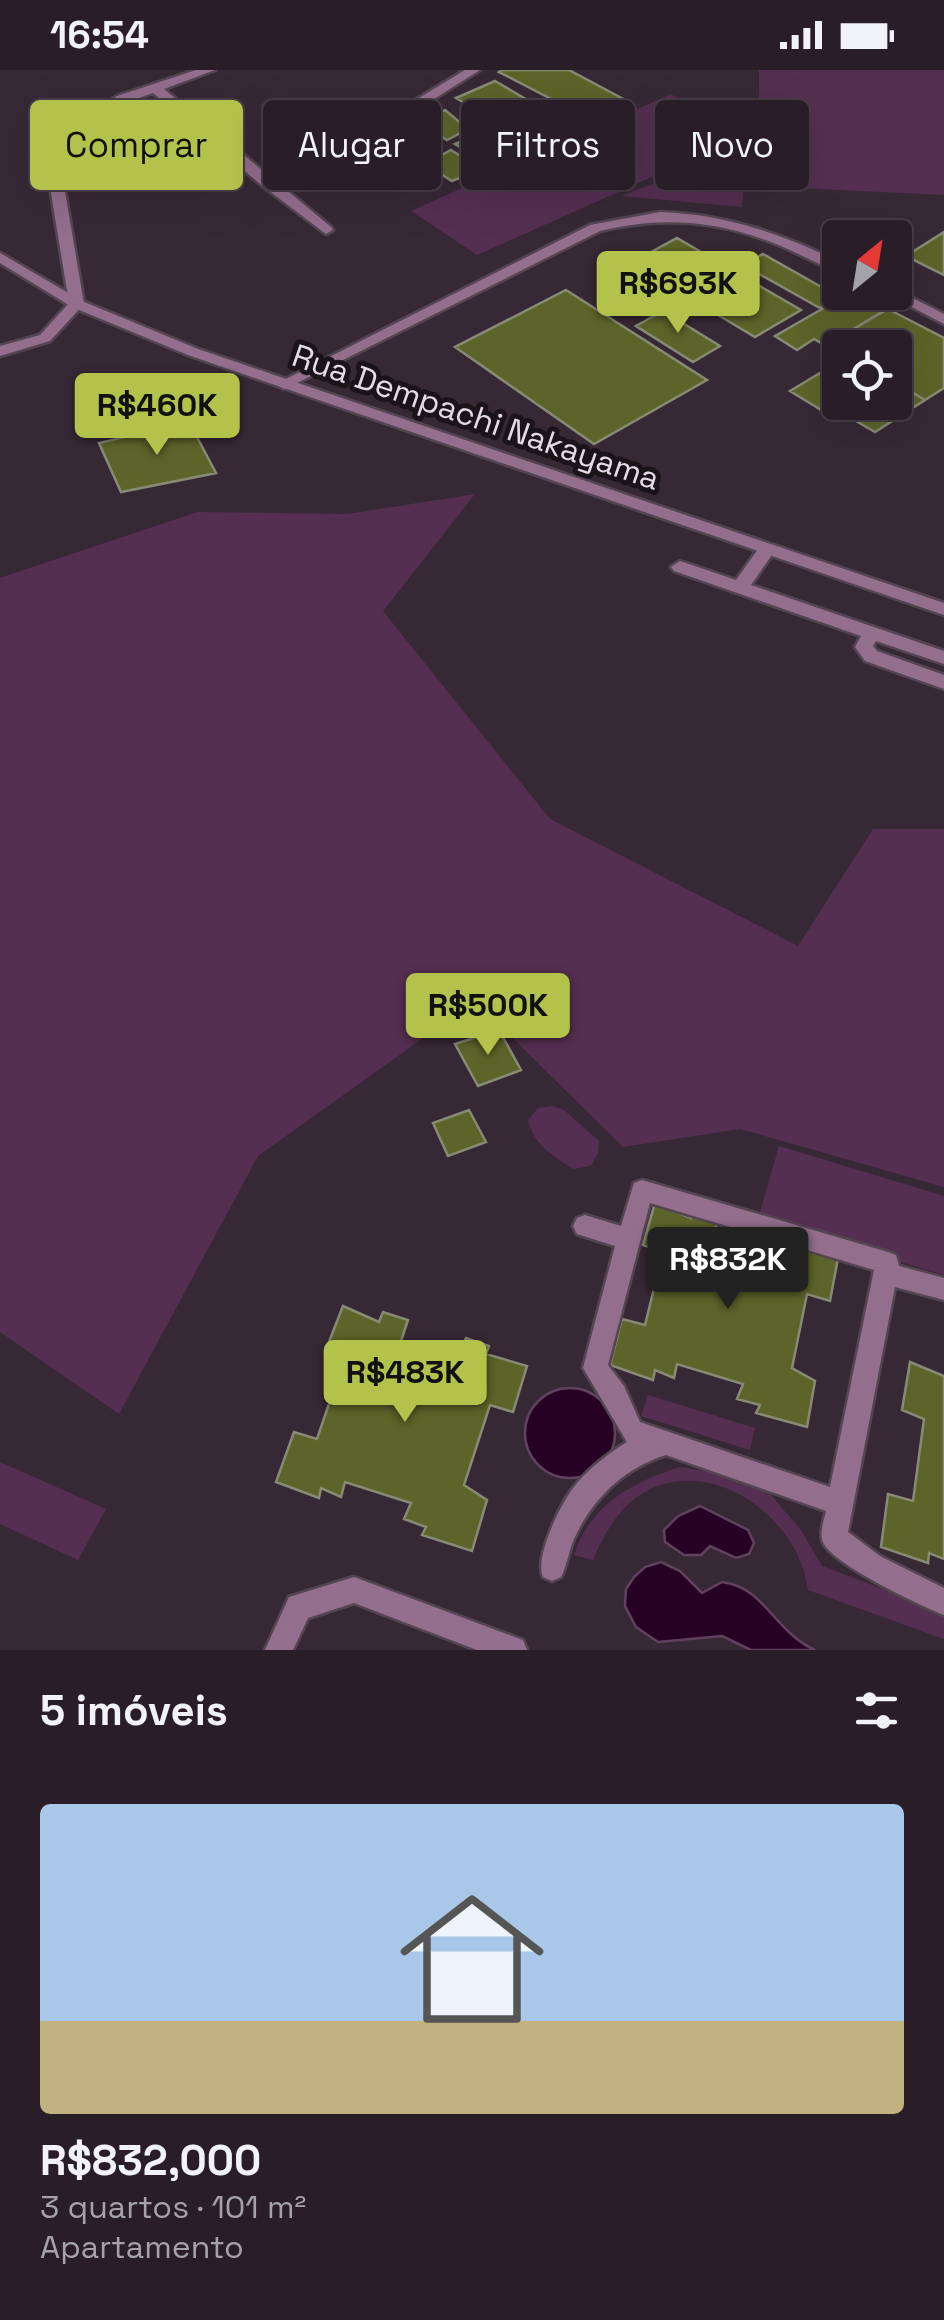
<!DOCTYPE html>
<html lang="pt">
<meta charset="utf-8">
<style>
:root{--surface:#291e28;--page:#352b34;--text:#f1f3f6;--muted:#a5a2a8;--line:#453c45;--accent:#b3c24b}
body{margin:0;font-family:"Space Grotesk",sans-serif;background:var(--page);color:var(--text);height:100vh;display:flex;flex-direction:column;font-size:38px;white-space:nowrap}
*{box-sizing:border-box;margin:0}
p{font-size:32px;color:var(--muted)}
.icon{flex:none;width:55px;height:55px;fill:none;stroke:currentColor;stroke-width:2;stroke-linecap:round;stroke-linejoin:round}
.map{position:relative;height:1580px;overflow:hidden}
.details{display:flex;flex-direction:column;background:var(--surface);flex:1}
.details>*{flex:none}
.banner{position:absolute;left:30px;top:30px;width:885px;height:90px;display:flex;gap:20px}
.needle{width:65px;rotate:30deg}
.controls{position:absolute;left:822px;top:150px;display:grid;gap:20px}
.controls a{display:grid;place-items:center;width:90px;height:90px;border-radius:10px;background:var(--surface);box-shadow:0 10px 40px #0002,0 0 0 2px var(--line);font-size:50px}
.price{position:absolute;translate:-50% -85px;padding:0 22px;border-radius:10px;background:var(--accent);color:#111;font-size:32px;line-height:65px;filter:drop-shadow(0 2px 5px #0008)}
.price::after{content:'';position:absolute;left:50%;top:60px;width:30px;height:22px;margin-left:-15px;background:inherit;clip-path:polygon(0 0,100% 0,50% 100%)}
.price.active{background:#222;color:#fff}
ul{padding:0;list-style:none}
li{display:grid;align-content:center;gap:20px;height:530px;padding:0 40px}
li+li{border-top:2px solid var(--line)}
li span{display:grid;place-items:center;height:310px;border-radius:10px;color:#555}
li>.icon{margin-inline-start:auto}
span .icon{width:180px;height:180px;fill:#fffc;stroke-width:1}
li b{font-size:42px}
h2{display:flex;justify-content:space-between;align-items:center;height:120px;padding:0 40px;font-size:42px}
.pill{padding:0 35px;border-radius:10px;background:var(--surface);box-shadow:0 10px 40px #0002,0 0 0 2px var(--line);font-size:35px;line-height:90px}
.pill.active{background:var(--accent);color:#111}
.status{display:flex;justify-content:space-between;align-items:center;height:70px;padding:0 50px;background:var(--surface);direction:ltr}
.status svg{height:28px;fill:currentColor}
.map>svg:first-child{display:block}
.green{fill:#552f51}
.water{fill:#270124;stroke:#60425e;stroke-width:2.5}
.building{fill:#5d6429;stroke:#878b75;stroke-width:2.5}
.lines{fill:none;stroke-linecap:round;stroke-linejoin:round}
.service-casing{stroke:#534551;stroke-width:5}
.pedestrian-casing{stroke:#534551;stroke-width:5}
.minor-casing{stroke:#534551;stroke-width:5}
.tertiary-casing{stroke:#534551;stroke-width:5}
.service{fill:#936e8d;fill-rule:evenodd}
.pedestrian{fill:#936e8d;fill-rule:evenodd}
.minor{fill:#936e8d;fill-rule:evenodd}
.tertiary{fill:#936e8d;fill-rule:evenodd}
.labels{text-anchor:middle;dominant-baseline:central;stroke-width:10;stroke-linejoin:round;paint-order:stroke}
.street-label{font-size:32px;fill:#e6dbe4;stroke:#1a1319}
</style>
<div class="status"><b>16:54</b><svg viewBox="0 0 49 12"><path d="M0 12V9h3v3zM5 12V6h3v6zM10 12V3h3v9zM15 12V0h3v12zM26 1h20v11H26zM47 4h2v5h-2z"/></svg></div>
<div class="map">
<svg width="944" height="1580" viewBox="0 0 944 1580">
<rect width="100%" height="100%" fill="#372835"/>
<path class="green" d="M759 0H944V125L759 116Z
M671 24 739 68 477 185 411 141Z
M747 77 742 137 621 126Z
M475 424 383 541 550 749 798 876 873 759H944V1117L740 1059 623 1077 475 931 258 1086 119 1344 0 1262V508L198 442 348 444Z
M552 1036 564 1040 599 1071 598 1083 591 1096 573 1099C553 1086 533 1074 528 1050L538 1038Z
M779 1076 944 1126V1205L758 1149Z
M648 1325 755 1358 750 1380 641 1346Z
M0 1392 106 1439 78 1490 0 1454Z
M680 1397 724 1404 771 1425 801 1460 822 1496 944 1542V1569L808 1520C801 1457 730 1396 664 1414 627 1424 606 1458 593 1490L574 1485C590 1435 632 1412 680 1397Z"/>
<path class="water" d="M525 1363a45 45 0 1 1 90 0a45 45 0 1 1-90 0Z
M700 1436 748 1460 754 1473 749 1484 736 1488 710 1476 701 1485H684L665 1472 664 1460 678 1446Z
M661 1492 680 1501 702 1523 722 1512C765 1517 773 1561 815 1580H751L722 1566 658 1572 636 1557 625 1536 626 1519 634 1507 645 1497Z"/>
<path class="building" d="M502 0H569L627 31 592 50 499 2Z
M495 11 575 58 532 73 456 28Z
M445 40 468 59 447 70 420 54Z
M408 64 437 82 416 91 385 75Z
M479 64 515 84 489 95 455 74Z
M451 80 481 99 452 111 425 94Z
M944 162V205L906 186Z
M677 168 801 240 755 267 631 193Z
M763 184 839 227 820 238 743 195Z
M566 220 707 310 594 374 455 277Z
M850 223 883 241 826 276 814 269 797 280 775 266Z
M888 239 944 268V318L925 330 895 312V278L840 280 829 273Z
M663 241 720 276 693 292 636 256Z
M840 291V332H895V312L925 330 875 362 844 344 836 349 790 321Z
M189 352 216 403 121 422 99 373Z
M499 960 521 1000 478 1016 455 974Z
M469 1040 486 1072 448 1086 433 1053Z
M655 1133 691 1148 694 1139 719 1146 714 1165 770 1182 776 1163 838 1188 830 1231 807 1224 792 1298 815 1311 807 1357 756 1343 760 1335 737 1329 743 1314 677 1294 674 1308 655 1300 653 1310 610 1295 622 1249 645 1255 663 1182 643 1175Z
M343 1236 379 1252 383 1242 408 1250 401 1271 457 1289 466 1268 489 1276 486 1284 527 1296 513 1342 490 1335 464 1415 487 1430 472 1481 422 1465 426 1457 404 1449 411 1433 345 1412 341 1427 321 1418 319 1428 276 1412 294 1362 317 1369 344 1290 325 1282Z
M910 1292 944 1306V1489L929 1483 928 1493 881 1477 888 1424 913 1431 924 1349 902 1340Z"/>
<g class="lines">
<defs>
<path id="service" d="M767 473 776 479 751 515 944 581V594L876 571 873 576 877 581 944 605V619L865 591 855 577 861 566 674 501 671 497 680 491 736 510 761 475Z"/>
<path id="pedestrian" d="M642 1110 888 1182 896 1185 899 1196 944 1208V1230L895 1217 848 1462 880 1486 944 1518V1545C921 1536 830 1493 823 1472 819 1463 824 1450 826 1441L666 1385C624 1398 592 1429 574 1469 569 1481 567 1495 561 1507L552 1511 543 1507C534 1487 562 1430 577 1413 590 1398 610 1382 627 1372L583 1298 615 1176 577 1164 573 1156 577 1148 585 1145 621 1156 634 1113ZM650 1133 874 1200 830 1417 640 1352 624 1316 608 1295Z
M354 1507 523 1570 527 1580H477L354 1533 308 1548 293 1580H265L289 1527Z"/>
<path id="minor" d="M196 0H215L164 19 268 105 356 66 465 0H480L366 72 276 111 331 157 333 160 326 164 260 114 153 23 127 32 62 71 58 80 84 234 50 271 0 286V276L40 265 69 233 44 80 49 69 117 26Z
M660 142C725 144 782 164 840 192V202C818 195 797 182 776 174 717 150 661 146 600 161L289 317 284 319 276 314 590 155Z
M895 219 944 244V254L883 222H895Z"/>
<path id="tertiary" d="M0 183 82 231 198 279 944 533V545L188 285 72 237 0 193Z"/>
</defs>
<use href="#service" class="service-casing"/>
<use href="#pedestrian" class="pedestrian-casing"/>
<use href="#minor" class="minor-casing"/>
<use href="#tertiary" class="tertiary-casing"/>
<use href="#service" class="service"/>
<use href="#pedestrian" class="pedestrian"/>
<use href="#minor" class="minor"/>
<use href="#tertiary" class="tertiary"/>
</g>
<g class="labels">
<g class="street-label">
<text transform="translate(476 347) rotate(19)">Rua Dempachi Nakayama</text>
</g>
</g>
</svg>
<div class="controls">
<a><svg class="needle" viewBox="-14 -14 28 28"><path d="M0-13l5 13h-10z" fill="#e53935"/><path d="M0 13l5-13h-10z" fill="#a5a2a8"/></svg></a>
<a><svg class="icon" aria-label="locate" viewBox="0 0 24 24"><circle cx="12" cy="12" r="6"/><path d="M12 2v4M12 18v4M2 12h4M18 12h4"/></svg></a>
</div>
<b class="price" style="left:678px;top:266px">R$693K</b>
<b class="price" style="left:157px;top:388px">R$460K</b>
<b class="price" style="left:488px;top:988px">R$500K</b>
<b class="price active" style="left:728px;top:1242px">R$832K</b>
<b class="price" style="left:405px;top:1355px">R$483K</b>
<div class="banner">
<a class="pill active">Comprar</a>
<a class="pill">Alugar</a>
<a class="pill">Filtros</a>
<a class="pill">Novo</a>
</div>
</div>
<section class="details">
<h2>5 imóveis<svg class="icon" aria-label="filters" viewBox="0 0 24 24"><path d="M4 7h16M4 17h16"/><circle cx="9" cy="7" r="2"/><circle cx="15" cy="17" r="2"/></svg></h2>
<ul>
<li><span style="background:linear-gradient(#a9c7e8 70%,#c2b280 0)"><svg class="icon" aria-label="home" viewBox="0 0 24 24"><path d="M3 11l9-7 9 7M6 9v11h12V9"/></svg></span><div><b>R$832,000</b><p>3 quartos · 101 m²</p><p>Apartamento</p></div></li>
</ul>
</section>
